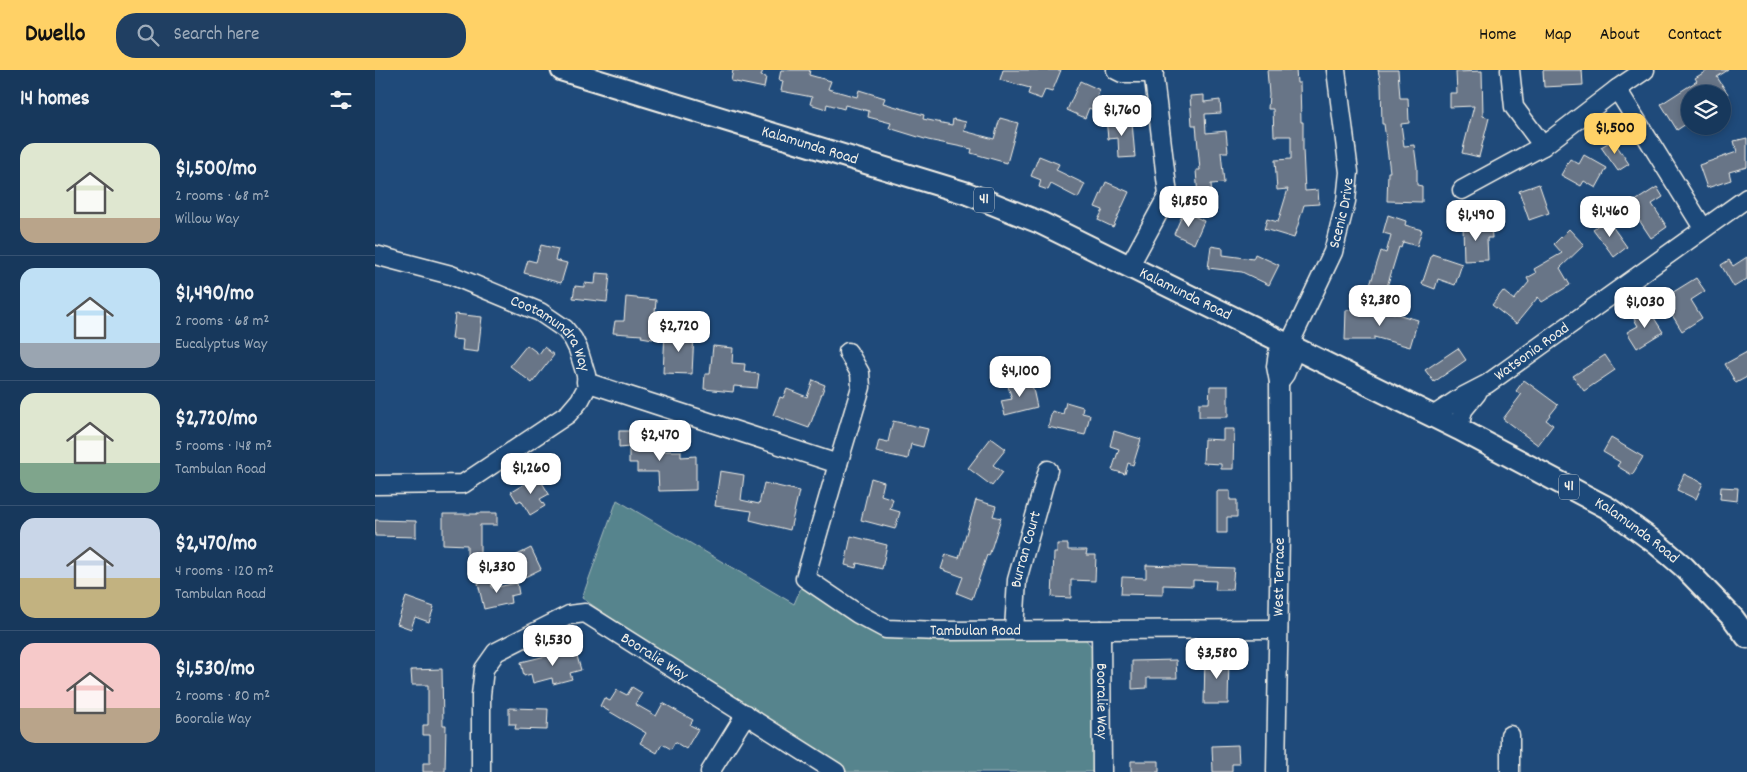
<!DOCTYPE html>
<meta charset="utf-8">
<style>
:root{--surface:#17385c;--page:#203f62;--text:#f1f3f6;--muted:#9eacbb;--line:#365272;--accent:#ffd166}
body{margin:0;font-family:Dekko,sans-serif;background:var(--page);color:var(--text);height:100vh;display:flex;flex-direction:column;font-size:19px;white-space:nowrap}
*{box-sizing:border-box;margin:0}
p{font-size:16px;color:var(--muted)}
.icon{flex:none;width:28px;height:28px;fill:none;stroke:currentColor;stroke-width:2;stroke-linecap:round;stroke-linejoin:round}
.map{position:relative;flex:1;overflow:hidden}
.drawer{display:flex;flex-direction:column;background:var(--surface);width:375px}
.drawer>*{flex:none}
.buttons{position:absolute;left:1306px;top:15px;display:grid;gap:10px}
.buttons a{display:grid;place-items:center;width:50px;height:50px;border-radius:50%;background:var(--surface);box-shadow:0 2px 8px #0003,0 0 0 1px var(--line);font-size:25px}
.price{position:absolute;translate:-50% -42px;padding:0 11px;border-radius:10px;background:#fff;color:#222;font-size:16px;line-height:32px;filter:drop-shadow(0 1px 2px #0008)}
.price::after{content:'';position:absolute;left:50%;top:30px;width:15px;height:11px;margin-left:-8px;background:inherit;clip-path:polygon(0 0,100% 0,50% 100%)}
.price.active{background:var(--accent);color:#111}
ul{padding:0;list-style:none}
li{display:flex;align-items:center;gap:15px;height:125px;padding:0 20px}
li+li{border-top:1px solid var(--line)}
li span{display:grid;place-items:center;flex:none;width:140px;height:100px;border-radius:15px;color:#555}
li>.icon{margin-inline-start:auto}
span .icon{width:60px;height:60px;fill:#fffc;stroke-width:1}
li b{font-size:21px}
h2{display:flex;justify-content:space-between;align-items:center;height:60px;padding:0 20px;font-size:21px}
header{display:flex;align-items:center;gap:30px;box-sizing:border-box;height:70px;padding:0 25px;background:var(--accent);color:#111}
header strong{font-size:24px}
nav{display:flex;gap:28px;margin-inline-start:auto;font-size:18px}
.search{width:350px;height:45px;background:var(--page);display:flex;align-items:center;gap:12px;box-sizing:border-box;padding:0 18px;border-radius:20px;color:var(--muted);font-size:19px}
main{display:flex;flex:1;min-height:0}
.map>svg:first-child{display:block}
.green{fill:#56848d;stroke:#a5baba}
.building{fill:#687487;stroke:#f4f1e8}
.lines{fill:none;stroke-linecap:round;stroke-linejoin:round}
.minor-casing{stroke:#f4f1e8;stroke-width:21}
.major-casing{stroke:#f4f1e8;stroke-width:25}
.minor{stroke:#1f4a7a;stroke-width:18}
.major{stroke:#1f4a7a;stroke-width:21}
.labels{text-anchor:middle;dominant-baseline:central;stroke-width:4.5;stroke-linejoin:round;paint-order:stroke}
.shield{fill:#1f4a7a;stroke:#b4bfc7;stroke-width:1}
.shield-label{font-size:15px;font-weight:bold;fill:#f4f1e8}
.street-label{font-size:16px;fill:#f4f1e8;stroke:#1f4a7a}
</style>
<header>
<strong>Dwello</strong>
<div class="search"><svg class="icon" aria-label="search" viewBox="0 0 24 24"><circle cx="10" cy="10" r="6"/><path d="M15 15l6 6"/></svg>Search here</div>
<nav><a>Home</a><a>Map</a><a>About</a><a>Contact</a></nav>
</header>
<main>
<section class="drawer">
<h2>14 homes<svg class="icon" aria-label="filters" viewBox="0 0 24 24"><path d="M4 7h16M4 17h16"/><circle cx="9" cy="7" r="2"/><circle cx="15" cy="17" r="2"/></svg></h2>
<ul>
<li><span style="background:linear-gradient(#dfe7d0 75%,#b9a48a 0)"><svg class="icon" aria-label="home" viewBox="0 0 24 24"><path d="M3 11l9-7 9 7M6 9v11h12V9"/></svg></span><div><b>$1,500/mo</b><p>2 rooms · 68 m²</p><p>Willow Way</p></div></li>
<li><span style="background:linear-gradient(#bfe0f5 75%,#9aa5b1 0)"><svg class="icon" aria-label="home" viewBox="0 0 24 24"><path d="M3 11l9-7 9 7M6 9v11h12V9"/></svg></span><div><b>$1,490/mo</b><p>2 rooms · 68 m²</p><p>Eucalyptus Way</p></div></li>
<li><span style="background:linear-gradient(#dfe7d0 70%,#7fa58c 0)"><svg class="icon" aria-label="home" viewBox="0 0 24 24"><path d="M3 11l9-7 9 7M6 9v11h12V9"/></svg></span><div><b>$2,720/mo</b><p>5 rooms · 148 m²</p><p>Tambulan Road</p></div></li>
<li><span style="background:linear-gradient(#c9d6e8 60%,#c2b280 0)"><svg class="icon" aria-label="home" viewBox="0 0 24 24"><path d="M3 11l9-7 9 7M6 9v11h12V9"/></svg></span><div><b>$2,470/mo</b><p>4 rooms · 120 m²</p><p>Tambulan Road</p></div></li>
<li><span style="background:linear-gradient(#f6c9c9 65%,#b9a48a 0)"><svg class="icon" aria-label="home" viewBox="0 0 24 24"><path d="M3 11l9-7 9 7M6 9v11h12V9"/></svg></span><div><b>$1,530/mo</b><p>2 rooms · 80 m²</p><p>Booralie Way</p></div></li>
</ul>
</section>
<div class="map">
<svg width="1372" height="702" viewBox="0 0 1372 702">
<rect width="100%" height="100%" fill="#1f4a7a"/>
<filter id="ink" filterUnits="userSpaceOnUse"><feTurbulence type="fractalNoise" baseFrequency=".02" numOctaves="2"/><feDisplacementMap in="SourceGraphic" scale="10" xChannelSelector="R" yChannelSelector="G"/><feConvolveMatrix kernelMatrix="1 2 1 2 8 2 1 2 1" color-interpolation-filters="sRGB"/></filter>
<g filter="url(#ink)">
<path class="green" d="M242 430 419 534 430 508 511 559 710 569 719 579 720 702H461L207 528Z"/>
<path class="building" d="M358 0H388L386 6 391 7 389 18 356 11Z
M406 0H435L434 5 456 11 453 19 482 27 484 20 510 28 508 33 549 45 548 49 577 55 578 49 591 52 589 61 619 69 625 48 643 53 632 93 596 83 597 79 553 70 514 58 516 53 493 47 494 41 470 35 469 39 452 34 451 39 435 34 437 27 406 21 408 11 404 10Z
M628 0H686L677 22 670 20 666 29 653 24 655 18 625 10Z
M892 0H921L922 13H925L926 52H928V79L930 121 943 120 944 134 929 135 919 168 889 159 892 149 903 152 913 119 902 120 900 90 916 89V66H899L898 39H893L894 24Z
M1003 0H1023L1025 28H1033L1034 53 1026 54 1029 76 1039 75 1042 97V115L1047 116V132L1012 131 1013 102H1015L1009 54H1007L1006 14Z
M1168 0H1207L1208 15 1169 17Z
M1333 0H1353L1342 7 1353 24H1315V42L1310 45 1314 52 1302 60 1286 34 1322 11 1320 8Z
M1107 1 1108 46 1114 48 1104 87 1087 83 1099 36 1075 37V23H1082L1081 2Z
M705 11 725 20 722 26 729 30 723 42 714 38 710 48 692 40Z
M829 25V32L845 30 846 43 830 44 831 63 851 61 853 82H846L849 113 836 114 837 125 823 127 821 100H825L821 55H817L815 26Z
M742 47 743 53 757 52 760 87 744 88 743 68 733 69 731 48Z
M1372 68V97L1354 102 1356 110 1332 118 1324 95 1362 82 1359 71Z
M1238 70 1254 94 1243 101 1226 77Z
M1209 85 1232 98 1221 118 1209 111 1206 116 1186 105 1195 89 1204 94Z
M664 86 684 94 681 100 710 114 703 128 676 114 673 120 664 117 666 110 656 106Z
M731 112 754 122 738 157 723 150 728 140 720 137Z
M1164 114 1174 143 1154 150 1144 121Z
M1282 117 1288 127 1277 134 1292 157 1276 168 1254 135Z
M809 141 829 151 819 174 799 164Z
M1013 145 1031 151 1030 155 1047 160 1042 176 1028 172 1026 178 1024 177 1011 220 995 215 1006 181 1011 183 1016 165 1008 163Z
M1232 149 1252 177 1239 187 1218 159Z
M1116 155 1117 168H1112L1113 190 1089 191 1088 156Z
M1194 159 1209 175 1185 198 1195 215 1167 232 1163 227 1141 254 1117 235 1128 221 1139 230 1154 212 1152 208 1161 203 1159 199 1187 183 1179 174Z
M166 175 183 179 180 190 192 193 186 213 149 203 153 190 161 192Z
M836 176 848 178V185L878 189 880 184 904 195 894 215 867 202 833 198Z
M1057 184 1087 194 1080 215 1063 209 1060 219 1047 214Z
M1372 187V209L1359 217 1346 195 1354 190 1358 196Z
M221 203 235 204 232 232 198 228 200 216 209 217V213L220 214Z
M1321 208 1330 221 1316 230 1327 248 1307 261 1287 229Z
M251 227 281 230 278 269 266 267 267 265 238 263 240 251H249Z
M971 240 1011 241 1043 250 1035 277 999 267V270H970Z
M1274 240 1288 262 1262 278 1252 262 1263 256 1259 249Z
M80 244 107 247 103 282 87 280 88 270 77 269Z
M290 262 319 263 317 304 288 303Z
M152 275 164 284 169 277 179 285 157 313 135 296Z
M338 276 358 278 357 293 370 294 369 302 384 304 382 318 359 316 358 322 329 319 330 304H335Z
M1083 278 1091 290 1059 312 1050 300Z
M1372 282V307L1361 313 1350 294Z
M1230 285 1240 300 1209 321 1198 306Z
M438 310 450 315 434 358 398 345 405 327 408 328 412 319 432 327Z
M656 310 662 337 630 345 626 331 637 329 633 316Z
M1149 310 1183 335 1171 350 1178 355 1163 375 1128 349 1146 325 1141 321Z
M835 316H853V347H824V333H834Z
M691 332 708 337 707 343 715 345 710 365 673 357 677 341 688 344Z
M518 351 553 359 548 377 536 374 533 389 501 382 504 370 513 372Z
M848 359H859L858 399H846V394L828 393 829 369 848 370Z
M244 361H277V381H306V387L321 386V420L284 421 283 402H262V393H254V377L244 378Z
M739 361 766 369 758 395 753 393 750 404 737 400 744 379 735 376Z
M616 368 631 379 618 395 628 402 617 416 593 398Z
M1236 368 1268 387 1257 405 1242 396 1245 392 1228 382Z
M345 401 369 405 366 430 384 434 389 413 424 421 415 460 375 450 377 441 340 436Z
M1309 404 1328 413 1321 429 1302 420Z
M163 406 174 424 165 429 170 436 155 445 146 430 142 432 136 422Z
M496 408 509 412 506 425 518 429 515 439 525 442 520 459 486 450Z
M1346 417 1363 418 1362 431 1345 429Z
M842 421H855V430H862V447H852V463H842Z
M601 430 621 436 618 446 626 448 614 486 612 485 597 529 582 523 588 507 566 499 571 484 584 488Z
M102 443H122V455H105V488H92V475L68 474V444H102Z
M0 450 41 451V467L0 466Z
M476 466 512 475 507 499 482 493 481 498 470 495Z
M682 474H693V480H712L711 485H721L720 511 696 510V528L677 527 679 483H682Z
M156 478 166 499 150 507 140 486Z
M771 495 859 498 857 520H840L841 511 818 510V516L788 515V525L746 524 747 507 771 508Z
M116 510 117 518 142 513 144 524 135 526 136 533 109 539 103 513Z
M31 527 59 537 54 552 40 547 36 559 22 554Z
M200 579 206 600 195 603 197 609 178 614 177 608 158 613 156 604 149 606 146 592Z
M830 587H854L853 634H829Z
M801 590 802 608H772V618L757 619V591Z
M67 599 68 655H71L70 702H48V693H55V665H48V655H53V615H37L36 600Z
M257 617 267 623 260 634 281 646 288 633 318 650 315 655 323 659 311 679 300 672 296 679 287 674 282 683 265 673 271 663 225 636 229 628 235 631 242 620 252 625Z
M134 638 173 639 172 660 140 659 141 654H134Z
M863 675 864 694H857V702H838L837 676Z
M756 691H784V702H756Z"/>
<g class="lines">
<defs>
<g id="minor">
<path d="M741 0 747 3H779"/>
<path d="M1135 0 1139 37 1168 76"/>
<path d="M1242 19 1328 158"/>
<path d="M1087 120 1168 76 1242 19 1270 0"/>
<path id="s1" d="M0 185 76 205 165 242 190 259 198 269 203 279 211 305 212 317 205 330 193 344 88 414 0 415"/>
<path d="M754 197 793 125 778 0"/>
<path id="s2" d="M211 312 463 394 430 508 483 544 511 559 565 561 903 559"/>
<path d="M904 312 910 304 917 287 914 275"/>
<path id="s3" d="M1058 346 1085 328 1112 314 1372 128"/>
<path d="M1084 359 1088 340 1102 323"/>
<path d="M463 394 486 317 485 303 473 282"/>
<path id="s4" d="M639 560 642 510 673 400"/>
<path id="s5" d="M726 560 727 702"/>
<path id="s6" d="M106 702V625L109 599 121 582 194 545 210 543 461 702"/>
<path d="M335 702 371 644"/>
<path id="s7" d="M901 702 905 463 904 312 901 296 903 283 914 275 958 182 971 131 974 102 961 0"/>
<path d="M1135 702V665"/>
</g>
<g id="major">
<path id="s8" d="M187 0 591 123 666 153 1084 359 1233 438 1282 474 1309 497 1358 548 1372 567"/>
</g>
</defs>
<use href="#minor" class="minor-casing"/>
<use href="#major" class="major-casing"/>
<use href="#minor" class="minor"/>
<use href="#major" class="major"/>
</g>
</g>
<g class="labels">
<g class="shield">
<rect x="599" y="117.5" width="20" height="25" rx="4"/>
<rect x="1184" y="404.5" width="20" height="25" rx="4"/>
</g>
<g class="shield-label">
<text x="609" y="130">41</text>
<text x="1194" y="417">41</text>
</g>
<g class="street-label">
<text stroke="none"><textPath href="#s8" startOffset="259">Kalamunda Road</textPath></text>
<text stroke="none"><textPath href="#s7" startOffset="576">Scenic Drive</textPath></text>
<text stroke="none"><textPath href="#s8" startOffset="664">Kalamunda Road</textPath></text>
<text stroke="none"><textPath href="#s1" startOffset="198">Cootamundra Way</textPath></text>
<text stroke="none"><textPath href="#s3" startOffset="118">Watsonia Road</textPath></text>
<text stroke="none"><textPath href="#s8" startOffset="1174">Kalamunda Road</textPath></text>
<text stroke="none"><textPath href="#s4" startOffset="82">Burran Court</textPath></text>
<text stroke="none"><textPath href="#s7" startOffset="195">West Terrace</textPath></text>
<text stroke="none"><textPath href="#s2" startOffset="569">Tambulan Road</textPath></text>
<text stroke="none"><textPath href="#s6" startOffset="304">Booralie Way</textPath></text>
<text stroke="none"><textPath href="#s5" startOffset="71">Booralie Way</textPath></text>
</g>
</g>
</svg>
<div class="buttons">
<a><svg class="icon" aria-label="layers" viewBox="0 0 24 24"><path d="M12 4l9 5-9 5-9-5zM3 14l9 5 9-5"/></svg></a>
</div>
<b class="price" style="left:747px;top:67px">$1,760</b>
<b class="price active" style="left:1240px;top:85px">$1,500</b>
<b class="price" style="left:814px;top:158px">$1,850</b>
<b class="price" style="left:1235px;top:168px">$1,460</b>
<b class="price" style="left:1101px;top:172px">$1,490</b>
<b class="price" style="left:1005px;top:257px">$2,380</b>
<b class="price" style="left:1270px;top:259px">$1,030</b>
<b class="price" style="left:304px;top:283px">$2,720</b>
<b class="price" style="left:645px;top:328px">$4,100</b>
<b class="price" style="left:285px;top:392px">$2,470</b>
<b class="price" style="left:156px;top:425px">$1,260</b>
<b class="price" style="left:122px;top:524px">$1,330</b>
<b class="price" style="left:178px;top:597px">$1,530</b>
<b class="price" style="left:842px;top:610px">$3,580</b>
</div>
</main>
